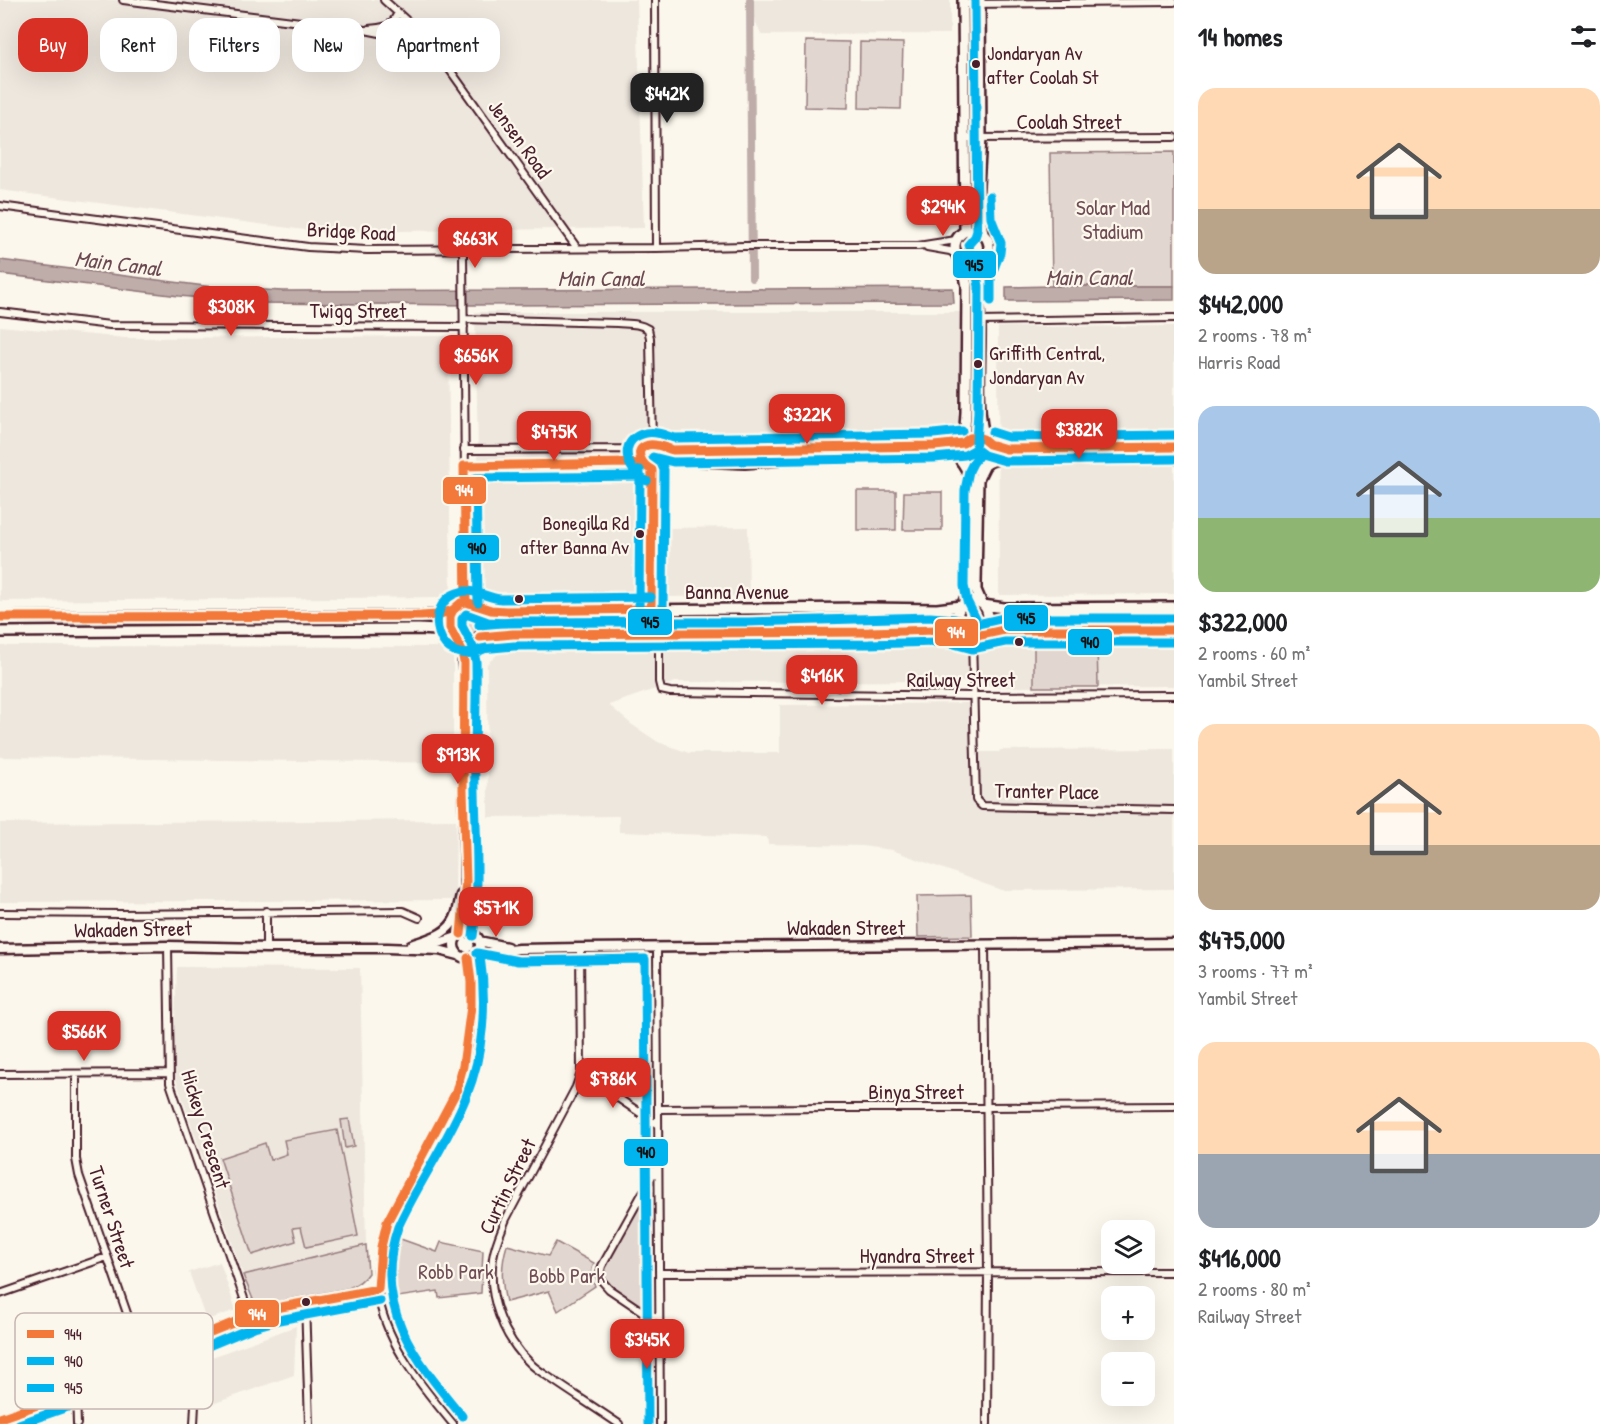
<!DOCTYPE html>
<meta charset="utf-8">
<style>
:root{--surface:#fff;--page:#f6f6f6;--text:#202124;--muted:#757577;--accent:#d93025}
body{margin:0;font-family:"Patrick Hand",sans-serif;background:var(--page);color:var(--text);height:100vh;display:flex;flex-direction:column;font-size:22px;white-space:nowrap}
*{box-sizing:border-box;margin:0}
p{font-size:20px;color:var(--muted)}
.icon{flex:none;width:33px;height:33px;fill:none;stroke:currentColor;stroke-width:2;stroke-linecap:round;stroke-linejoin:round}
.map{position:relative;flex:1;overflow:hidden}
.panel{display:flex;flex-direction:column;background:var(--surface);width:450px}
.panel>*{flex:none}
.top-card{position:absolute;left:18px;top:18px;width:570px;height:54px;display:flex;gap:12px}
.controls{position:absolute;left:1101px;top:1220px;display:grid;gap:12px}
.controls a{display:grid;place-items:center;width:54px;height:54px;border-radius:12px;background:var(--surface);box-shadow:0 6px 24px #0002;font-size:30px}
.price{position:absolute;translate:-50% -51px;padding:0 14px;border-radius:12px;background:var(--accent);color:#fff;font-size:20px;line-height:39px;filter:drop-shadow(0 2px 3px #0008)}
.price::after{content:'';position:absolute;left:50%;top:36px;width:18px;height:14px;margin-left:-9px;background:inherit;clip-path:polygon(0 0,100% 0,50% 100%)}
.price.active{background:#222;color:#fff}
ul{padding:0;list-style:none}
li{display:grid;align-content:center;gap:12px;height:318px;padding:0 24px}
li span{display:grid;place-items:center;height:186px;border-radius:18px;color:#555}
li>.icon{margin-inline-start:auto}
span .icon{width:108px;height:108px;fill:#fffc;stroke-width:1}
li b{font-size:26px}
h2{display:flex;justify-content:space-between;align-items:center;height:72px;padding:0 24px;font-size:26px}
.pill{padding:0 21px;border-radius:18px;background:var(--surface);box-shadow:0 6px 24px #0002;font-size:21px;line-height:54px}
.pill.active{background:var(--accent);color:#fff}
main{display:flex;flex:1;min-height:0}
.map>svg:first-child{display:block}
.built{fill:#eee7de}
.green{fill:#e2d7d0;stroke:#967b7e;stroke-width:1.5}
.water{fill:#bfadaa;stroke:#907477;stroke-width:1.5}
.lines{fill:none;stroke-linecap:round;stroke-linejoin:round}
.canal{stroke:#bfadaa;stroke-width:8}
.street-casing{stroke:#4a1f2b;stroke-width:10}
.secondary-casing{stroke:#4a1f2b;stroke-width:13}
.primary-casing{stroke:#4a1f2b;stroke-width:14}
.street{stroke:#fbf7ec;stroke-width:6}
.secondary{stroke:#fbf7ec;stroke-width:8}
.primary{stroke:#fbf7ec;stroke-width:9}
.bus-1-casing{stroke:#fbf7ec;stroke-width:14}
.bus-2-casing{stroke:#fbf7ec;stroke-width:14}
.bus-3-casing{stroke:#fbf7ec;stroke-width:14}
.bus-1{stroke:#f3793a;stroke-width:9}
.bus-2{stroke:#00b5ef;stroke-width:9}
.bus-3{stroke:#00b5ef;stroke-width:9}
.bus-dot{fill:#4a1f2b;stroke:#fbf7ec;stroke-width:2}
.labels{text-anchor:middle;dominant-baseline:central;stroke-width:4.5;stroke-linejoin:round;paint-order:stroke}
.bus-label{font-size:20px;fill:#4a1f2b;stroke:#fbf7ec;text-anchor:start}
.street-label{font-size:21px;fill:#4a1f2b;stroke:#fbf7ec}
.park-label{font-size:21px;fill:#704d54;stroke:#fbf7ec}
.water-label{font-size:22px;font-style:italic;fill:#6d4a51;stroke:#fbf7ec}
.key{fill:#fbf7ec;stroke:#c6b6b2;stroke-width:1.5}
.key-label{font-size:16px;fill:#4a1f2b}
.line-badge{stroke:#fbf7ec;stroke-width:2}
.badge-label{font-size:16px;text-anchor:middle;font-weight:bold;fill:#fff}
.pale-badge-label{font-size:16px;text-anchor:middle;font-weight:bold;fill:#111}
</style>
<main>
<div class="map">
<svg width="1174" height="1424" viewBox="0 0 1174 1424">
<rect width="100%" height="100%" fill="#fbf7ec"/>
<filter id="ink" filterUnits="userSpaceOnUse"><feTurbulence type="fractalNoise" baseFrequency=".0167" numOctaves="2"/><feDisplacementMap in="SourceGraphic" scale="12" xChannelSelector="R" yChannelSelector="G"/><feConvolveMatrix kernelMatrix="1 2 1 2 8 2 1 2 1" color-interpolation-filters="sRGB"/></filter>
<g filter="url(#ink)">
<path class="built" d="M0 0H637L644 228 320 232 0 190Z
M747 0H950V34L761 35Z
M475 312H960L958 427 953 436 938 441 643 439 645 600 490 599 481 589Z
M0 326 125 338 448 336 451 597 0 601Z
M1174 326V594L999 595 998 327Z
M748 527 749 596 664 597 663 528Z
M1174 643V686L1000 687 956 681 675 682 609 705 631 724 658 742 689 753H780V705L971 703V752H999L1000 750 1174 749V889L1001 890 892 850 862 846 768 844 767 837 619 832V816L488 817 487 664 498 654 511 648 524 646Z
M0 646 453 647V763L0 757Z
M456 820 455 900 0 902V823Z
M177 967 360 968 366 1245 243 1275 173 1071Z
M220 1262 236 1310 206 1320 189 1272Z
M296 1326 294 1375 201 1408V1361Z"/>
<path class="green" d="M806 41 849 42 848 108 805 107Z
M860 42 903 43 901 109 859 108Z
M1174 152V286H1052L1050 153Z
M857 491H896V530H857Z
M904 492H942V530H903Z
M467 608C484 611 484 631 470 636L461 633 457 623 460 614Z
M1097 643 1098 687H1034V644Z
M971 895 972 936 918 937 917 896Z
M349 1119 354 1146 345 1148 341 1120Z
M337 1130 358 1236 306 1247 301 1227 293 1228 296 1241 252 1255 220 1158 265 1143 270 1160 287 1154 284 1140Z
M649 1189 653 1192 655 1310 649 1313 608 1287 602 1276V1266Z
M395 1237 437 1252 441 1242 483 1251 481 1293 439 1298 438 1291 391 1298C389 1277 390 1258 395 1237Z
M556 1242 594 1263C590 1272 590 1278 595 1286L558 1311 549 1291 506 1302C501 1281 501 1265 507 1245L548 1256Z
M366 1245 368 1273C363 1281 357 1285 348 1288L284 1300 257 1309 243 1275Z"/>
<path class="water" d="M0 260 213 287 282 291 953 288 954 303 472 305 257 303 179 296 0 274Z
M1052 286H1174V300L1006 301V287Z"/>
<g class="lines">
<path class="canal" d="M750 0 752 278"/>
<defs>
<path id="street" d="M123 0 365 30 385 34 420 33
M384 0 430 42 577 248
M655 0 656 248
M963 4 1174 2
M369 29C384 27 392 28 398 12
M965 138 1174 137
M0 206 308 247 367 250 656 248 745 246H918L956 240
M927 247 950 251 958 256
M463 250 466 602
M0 312 110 325 464 327
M464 319 617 323C629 324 639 323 648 329L650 338 652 445
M980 321 1174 318
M989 444 1006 449 1174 447
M659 447C673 464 650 478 641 464 639 461 639 458 640 454 643 438 662 448 673 450L934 446 963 443
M779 449V453L784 457H794
M464 450 642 449
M662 464 674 462 745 465 782 462 839 453 944 452 955 453 960 459
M987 465C1001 458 1016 458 1032 460L1174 461
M464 466 628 463 641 464
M651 609 652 470
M659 634V682L661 690 670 692 974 696 1174 695
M972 637 976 800 982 806 1174 810
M266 911V948
M0 913 120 914 403 911 419 918
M985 944 988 1272 987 1424
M168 946 170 1083 250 1316
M657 947 660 1424
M580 948 581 1073 576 1087 506 1219C501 1232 495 1244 493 1258 487 1296 503 1338 531 1364 537 1370 546 1375 553 1380 575 1395 597 1409 619 1424
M581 1073 658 1125
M0 1074 169 1073
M76 1074V1159L79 1175 145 1365
M658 1109 1174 1106
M657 1167 602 1266 600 1274 601 1280 609 1289 646 1314 659 1317
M659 1273 1174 1272
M0 1294 107 1257
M305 1302 309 1424
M194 1340 197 1366 194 1424
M76 1392 77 1424
M0 1418 121 1376 208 1333 250 1316 276 1308 378 1289
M453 1424C423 1388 388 1346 379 1299 375 1278 379 1243 387 1223 392 1211 399 1201 404 1190 421 1158 441 1126 455 1093 470 1059 476 994 468 958"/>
<path id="secondary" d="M455 639 462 651 464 677 463 792 465 877 464 912 461 934
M454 945a13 13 0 1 1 26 0a13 13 0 1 1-26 0Z
M474 935 472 920 471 792 473 655 478 639
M479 941 507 947
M411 945C427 939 447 936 455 918 458 912 459 902 461 895
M421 945 442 942 457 937
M0 949 168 946 266 948H387L439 950 458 955
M477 953 518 949 580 948 1174 943"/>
<path id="primary" d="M963 0 965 231
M980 0 981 138 977 202 983 233
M955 247a17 17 0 1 1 34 0a17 17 0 1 1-34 0Z
M984 259C981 268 978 277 978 286 977 299 980 311 980 324 981 355 975 413 986 441
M962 261 967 286 966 412 964 442
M959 453a16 16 0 1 1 32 0a16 16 0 1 1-32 0Z
M962 462 968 472 969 478 968 583V591L963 604
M982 604 976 590V583L978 479 984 467
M983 605 1004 608 1174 607
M479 606C486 614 487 627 480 636 476 642 467 644 460 641 444 635 447 609 461 603 470 600 478 607 487 609 493 611 500 611 506 611L869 608 937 609 961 606
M0 617 421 616 437 615 453 610
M0 632 419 629 436 630 452 634
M962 634C955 624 955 613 963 604 986 593 996 619 981 635
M480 637 513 634 869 632 936 630 952 631 972 637 990 632 1004 630H1174"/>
</defs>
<use href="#street" class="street-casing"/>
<use href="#secondary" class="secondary-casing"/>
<use href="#primary" class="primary-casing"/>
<use href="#street" class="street"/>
<use href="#secondary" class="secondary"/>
<use href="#primary" class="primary"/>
<defs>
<path id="bus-1" d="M466 602 464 466 628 463 641 464
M0 617 421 616 437 615 453 610
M480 637 513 634 869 632 936 630 952 631 972 637 1004 630H1174
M461 934 466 881 463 791 464 662 462 651 450 628V616L453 610 461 603 466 602 491 610 506 611 651 609 652 470C642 465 632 449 648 445 656 443 666 448 673 450L934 446 963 443 970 438 977 437 983 439 989 444 1006 449 1174 447
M0 1418 121 1376 208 1333 250 1316 276 1308 378 1289 381 1247 387 1222 456 1092 463 1066 471 1006V982L468 958"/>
<path id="bus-2" d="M478 602 476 478 640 476
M481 649 514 646 869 644 936 642 950 643 972 649 1005 642H1174
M473 936C480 888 476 840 475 792 474 749 477 705 476 662L473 647 462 626V619L466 614 488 622 506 623 651 621 659 618 663 609 664 470 661 463 653 457 673 462 934 458 965 455 976 449 984 455 1005 461 1174 459
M477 953 518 961 645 959 648 1424
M462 1416C415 1359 371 1306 398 1227 418 1183 448 1142 466 1097 484 1053 487 1002 480 956
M19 1424 125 1387 213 1344 254 1327 279 1320 380 1301"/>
<path id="bus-3" d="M975 0 977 231 975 237 968 245 973 258 979 286 978 412 976 443
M990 196 991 218 1001 243 1000 253 991 276V301
M992 432 1008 437 1174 435
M647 481C625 471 617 439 646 433 656 431 665 435 674 438L933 434 962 431
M639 609 640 470
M969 624H978L1004 618H1174
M479 625 513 622H748L930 617 955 619 974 625 976 619 967 601 964 586 965 490 969 471 973 463 979 455V452L975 450 970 453
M486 648C436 674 420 602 460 592 474 588 487 598 501 599L651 597"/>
</defs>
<use href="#bus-1" class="bus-1-casing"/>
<use href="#bus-2" class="bus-2-casing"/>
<use href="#bus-3" class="bus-3-casing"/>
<use href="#bus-1" class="bus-1"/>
<use href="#bus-2" class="bus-2"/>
<use href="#bus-3" class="bus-3"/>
</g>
</g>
<g class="bus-dot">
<circle cx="976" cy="64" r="5"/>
<circle cx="978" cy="364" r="5"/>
<circle cx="640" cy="534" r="5"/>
<circle cx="519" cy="599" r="5"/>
<circle cx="1019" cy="642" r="5"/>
<circle cx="306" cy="1302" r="5"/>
</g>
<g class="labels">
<g class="bus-label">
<text x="987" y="52">Jondaryan Av<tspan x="987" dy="24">after Coolah St</tspan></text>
<text x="989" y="352">Griffith Central,<tspan x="989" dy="24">Jondaryan Av</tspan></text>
<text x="629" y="522" text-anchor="end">Bonegilla Rd<tspan x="629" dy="24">after Banna Av</tspan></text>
</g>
<g class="street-label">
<text x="1069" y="121">Coolah Street</text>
<text transform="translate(520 139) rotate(54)">Jensen Road</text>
<text transform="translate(351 231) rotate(3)">Bridge Road</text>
<text x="358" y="310">Twigg Street</text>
<text x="737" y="591">Banna Avenue</text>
<text x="961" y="679">Railway Street</text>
<text transform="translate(1047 791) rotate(1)">Tranter Place</text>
<text x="846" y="927">Wakaden Street</text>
<text transform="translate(133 929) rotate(-1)">Wakaden Street</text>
<text x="916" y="1091">Binya Street</text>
<text transform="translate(206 1129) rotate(73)">Hickey Crescent</text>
<text transform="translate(507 1186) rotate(-64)">Curtin Street</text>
<text transform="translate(112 1217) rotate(72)">Turner Street</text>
<text x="917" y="1255">Hyandra Street</text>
</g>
<g class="park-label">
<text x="1113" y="207">Solar Mad<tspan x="1113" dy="24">Stadium</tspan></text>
<text x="456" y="1271">Robb Park</text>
<text x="567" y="1275">Bobb Park</text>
</g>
<g class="water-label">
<text transform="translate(118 263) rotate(7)">Main Canal</text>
<text x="1089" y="277">Main Canal</text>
<text x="601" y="278">Main Canal</text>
</g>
</g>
<rect x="15" y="1313" width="198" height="96" rx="9" class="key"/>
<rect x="27" y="1330" width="27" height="8" fill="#f3793a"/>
<rect x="27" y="1357" width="27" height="8" fill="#00b5ef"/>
<rect x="27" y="1384" width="27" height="8" fill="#00b5ef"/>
<g class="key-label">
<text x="64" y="1340">944</text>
<text x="64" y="1367">940</text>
<text x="64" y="1394">945</text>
</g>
<g class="line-badge">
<rect x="952" y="250" width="45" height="29" rx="6" fill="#00b5ef"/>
<rect x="442" y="476" width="45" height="29" rx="6" fill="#f3793a"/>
<rect x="454" y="534" width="46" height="28" rx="6" fill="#00b5ef"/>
<rect x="1003" y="604" width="46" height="28" rx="6" fill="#00b5ef"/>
<rect x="627" y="608" width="46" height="28" rx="6" fill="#00b5ef"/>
<rect x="934" y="618" width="45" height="29" rx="6" fill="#f3793a"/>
<rect x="1067" y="628" width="46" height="28" rx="6" fill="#00b5ef"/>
<rect x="623" y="1138" width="46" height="29" rx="6" fill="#00b5ef"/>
<rect x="234" y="1299" width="46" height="29" rx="6" fill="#f3793a"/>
</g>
<g class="badge-label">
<text x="464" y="496">944</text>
<text x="956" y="638">944</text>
<text x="257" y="1320">944</text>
</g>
<g class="pale-badge-label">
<text x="974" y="271">945</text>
<text x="477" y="554">940</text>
<text x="1026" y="624">945</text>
<text x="650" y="628">945</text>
<text x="1090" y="648">940</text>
<text x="646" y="1158">940</text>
</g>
</svg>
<div class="controls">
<a><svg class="icon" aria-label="layers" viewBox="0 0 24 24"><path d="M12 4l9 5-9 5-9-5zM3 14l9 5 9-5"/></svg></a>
<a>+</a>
<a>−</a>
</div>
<b class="price active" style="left:667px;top:124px">$442K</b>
<b class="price" style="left:943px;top:237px">$294K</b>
<b class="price" style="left:475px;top:269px">$663K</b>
<b class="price" style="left:231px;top:337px">$308K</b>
<b class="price" style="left:476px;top:386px">$656K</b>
<b class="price" style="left:807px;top:445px">$322K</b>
<b class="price" style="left:1079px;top:460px">$382K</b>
<b class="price" style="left:554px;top:462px">$475K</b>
<b class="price" style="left:822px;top:706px">$416K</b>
<b class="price" style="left:458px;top:785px">$913K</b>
<b class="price" style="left:496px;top:938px">$571K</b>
<b class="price" style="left:84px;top:1062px">$566K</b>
<b class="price" style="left:613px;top:1109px">$786K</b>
<b class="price" style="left:647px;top:1370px">$345K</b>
<div class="top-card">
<a class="pill active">Buy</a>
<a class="pill">Rent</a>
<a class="pill">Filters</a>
<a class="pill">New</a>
<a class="pill">Apartment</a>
</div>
</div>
<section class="panel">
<h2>14 homes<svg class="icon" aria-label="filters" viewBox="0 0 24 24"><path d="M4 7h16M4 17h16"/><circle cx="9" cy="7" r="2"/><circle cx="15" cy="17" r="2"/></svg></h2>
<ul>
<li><span style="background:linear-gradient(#ffd9b3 65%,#b9a48a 0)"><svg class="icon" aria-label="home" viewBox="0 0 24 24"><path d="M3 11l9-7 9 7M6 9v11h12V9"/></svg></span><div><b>$442,000</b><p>2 rooms · 78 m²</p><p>Harris Road</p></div></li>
<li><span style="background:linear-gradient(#a9c7e8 60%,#8fb573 0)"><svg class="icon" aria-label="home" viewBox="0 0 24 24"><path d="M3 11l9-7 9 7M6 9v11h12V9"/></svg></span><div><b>$322,000</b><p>2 rooms · 60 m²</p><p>Yambil Street</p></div></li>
<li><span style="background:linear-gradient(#ffd9b3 65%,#b9a48a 0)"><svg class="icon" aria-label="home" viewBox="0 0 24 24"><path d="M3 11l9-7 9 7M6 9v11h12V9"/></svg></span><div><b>$475,000</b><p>3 rooms · 77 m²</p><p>Yambil Street</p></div></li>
<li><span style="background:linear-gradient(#ffd9b3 60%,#9aa5b1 0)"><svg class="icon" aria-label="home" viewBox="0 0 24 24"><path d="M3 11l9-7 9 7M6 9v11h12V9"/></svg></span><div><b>$416,000</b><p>2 rooms · 80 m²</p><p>Railway Street</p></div></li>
</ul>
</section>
</main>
